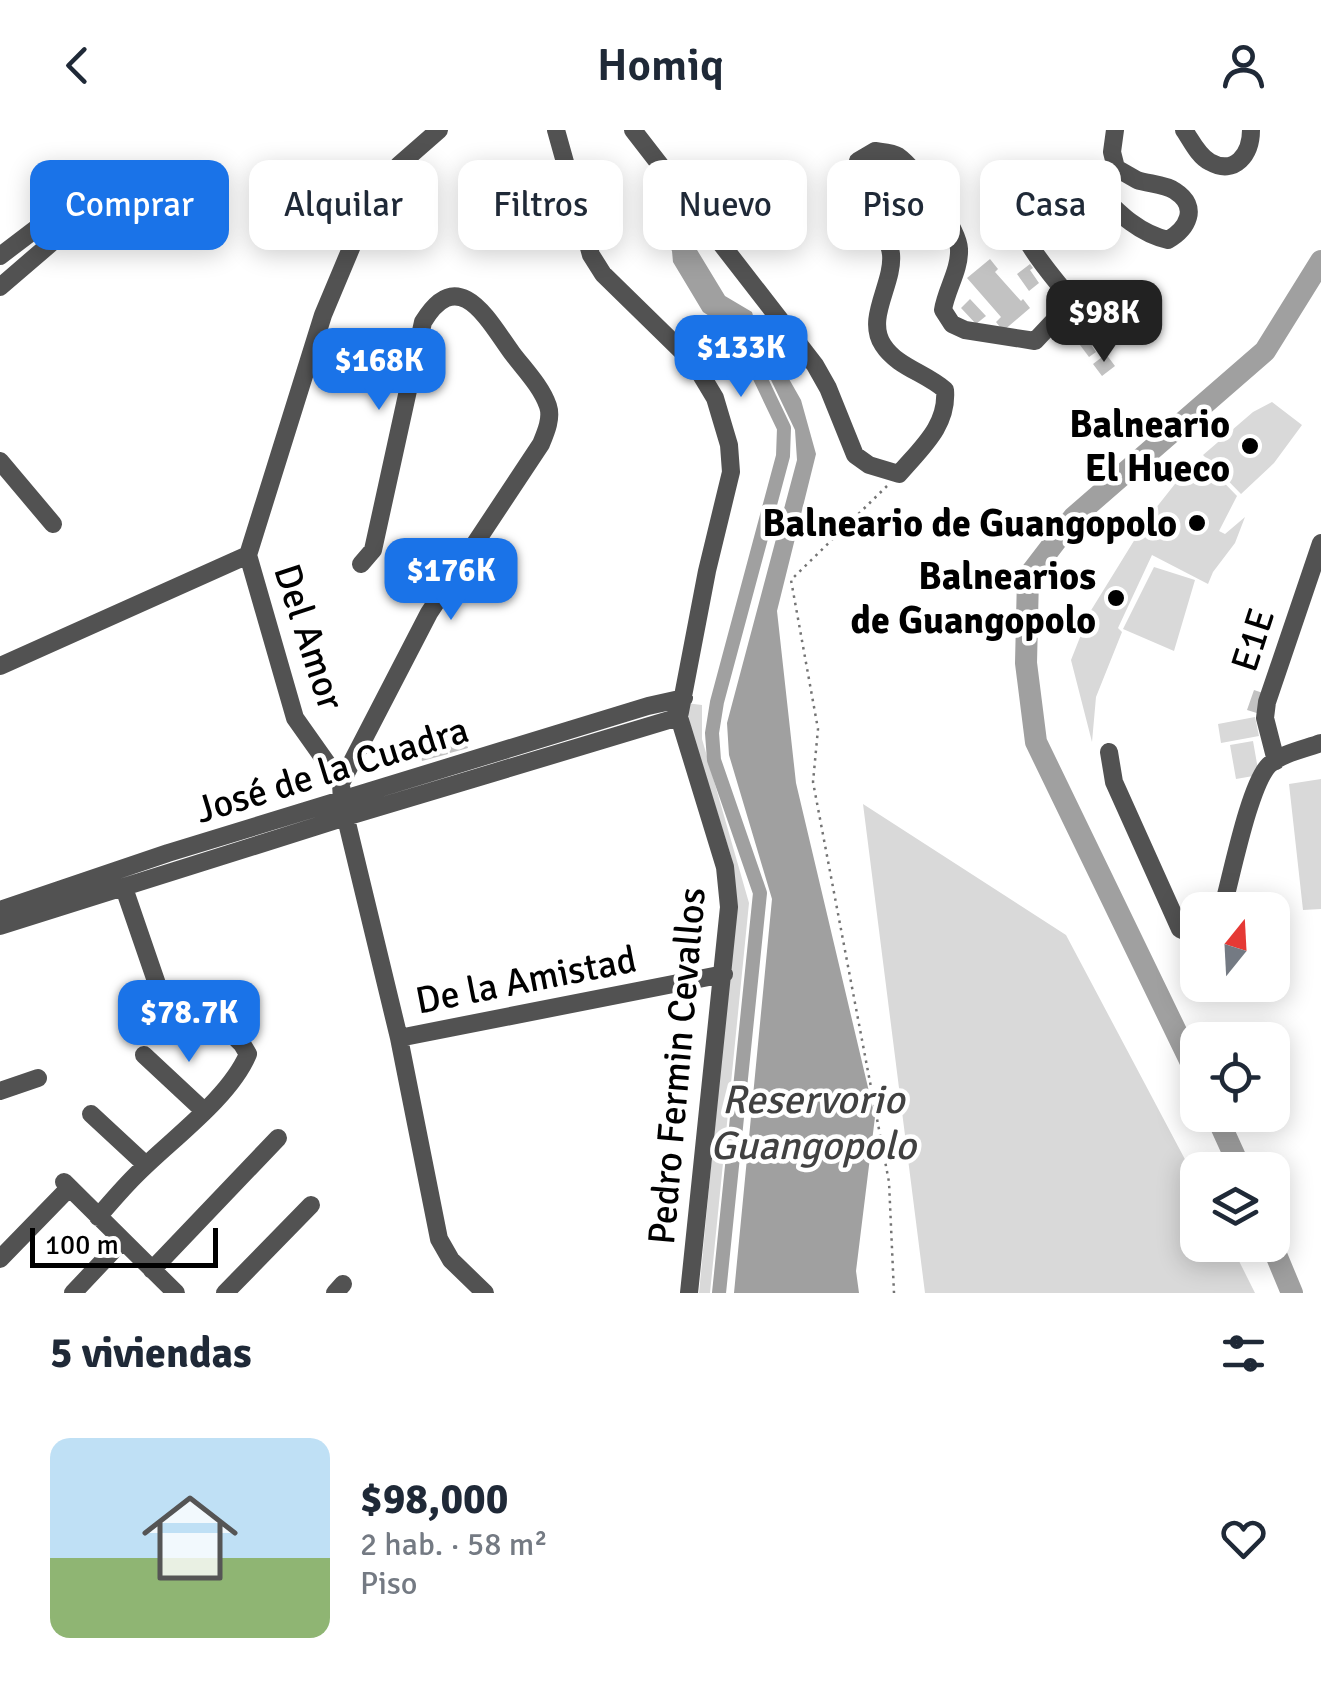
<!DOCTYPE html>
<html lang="es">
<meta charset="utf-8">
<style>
:root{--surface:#fff;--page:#f2f2f3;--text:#1f2937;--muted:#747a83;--accent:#1a73e8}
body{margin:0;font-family:Signika,sans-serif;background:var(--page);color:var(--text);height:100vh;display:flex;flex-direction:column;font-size:38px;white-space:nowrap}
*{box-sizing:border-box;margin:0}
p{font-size:32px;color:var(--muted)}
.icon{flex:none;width:55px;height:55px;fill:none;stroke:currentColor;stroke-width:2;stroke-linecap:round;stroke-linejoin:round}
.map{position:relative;height:1163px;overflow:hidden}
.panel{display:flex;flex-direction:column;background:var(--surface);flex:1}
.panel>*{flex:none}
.hud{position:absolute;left:30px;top:30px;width:1262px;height:90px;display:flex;gap:20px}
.needle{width:65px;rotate:18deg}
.buttons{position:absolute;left:1180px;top:762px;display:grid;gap:20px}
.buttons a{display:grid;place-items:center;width:110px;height:110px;border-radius:20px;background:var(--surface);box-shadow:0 5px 25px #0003;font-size:50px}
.scale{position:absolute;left:30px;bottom:25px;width:188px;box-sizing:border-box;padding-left:10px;border:5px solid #000;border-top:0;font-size:28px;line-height:35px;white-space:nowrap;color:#000;-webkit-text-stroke:8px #fff;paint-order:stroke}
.price{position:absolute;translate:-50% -85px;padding:0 22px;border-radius:20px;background:var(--accent);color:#fff;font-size:32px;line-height:65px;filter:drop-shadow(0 2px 5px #0008)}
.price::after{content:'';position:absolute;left:50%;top:60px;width:30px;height:22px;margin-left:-15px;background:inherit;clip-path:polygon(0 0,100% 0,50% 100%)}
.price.active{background:#222;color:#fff}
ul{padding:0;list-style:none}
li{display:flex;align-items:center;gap:30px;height:250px;padding:0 50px}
li span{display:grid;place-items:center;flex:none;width:280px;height:200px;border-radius:20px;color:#555}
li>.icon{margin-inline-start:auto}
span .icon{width:120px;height:120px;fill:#fffc;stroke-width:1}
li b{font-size:42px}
h2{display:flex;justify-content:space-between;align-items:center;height:120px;padding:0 50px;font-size:42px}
.pill{padding:0 35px;border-radius:20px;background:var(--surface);box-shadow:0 5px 25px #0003;font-size:35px;line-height:90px}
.pill.active{background:var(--accent);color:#fff}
header{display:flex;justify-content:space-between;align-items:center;height:130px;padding:0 50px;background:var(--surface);font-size:45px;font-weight:600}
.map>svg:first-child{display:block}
.green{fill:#d9d9d9}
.water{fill:#a0a0a0}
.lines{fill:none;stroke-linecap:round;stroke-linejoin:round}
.stream{stroke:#a0a0a0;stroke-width:4}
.canal{stroke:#a0a0a0;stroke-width:14}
.river{stroke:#a0a0a0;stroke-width:22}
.building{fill:#c2c2c2}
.path{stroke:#747474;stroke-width:2.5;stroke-dasharray:2.5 5;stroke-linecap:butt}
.minor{stroke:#525252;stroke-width:18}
.poi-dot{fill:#000;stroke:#fff;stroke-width:4}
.labels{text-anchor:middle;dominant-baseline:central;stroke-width:9;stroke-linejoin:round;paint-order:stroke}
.poi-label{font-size:38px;font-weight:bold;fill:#000;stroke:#fff;text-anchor:end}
.street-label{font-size:38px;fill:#000;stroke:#fff}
.water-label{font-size:40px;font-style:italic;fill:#414141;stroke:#fff}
</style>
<header><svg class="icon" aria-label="back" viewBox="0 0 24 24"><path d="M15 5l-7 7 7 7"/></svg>Homiq<svg class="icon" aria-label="person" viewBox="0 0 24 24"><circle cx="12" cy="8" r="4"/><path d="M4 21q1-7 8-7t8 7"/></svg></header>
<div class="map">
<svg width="1321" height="1163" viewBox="0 0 1321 1163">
<rect width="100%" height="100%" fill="#fff"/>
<path class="green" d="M1272 272 1302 295 1274 333 1241 364 1203 325 1253 282Z
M1202 330 1237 366 1219 401 1225 404 1245 387 1235 413 1213 442 1208 454 1152 425 1118 498 1122 502 1096 567 1092 612 1071 530 1090 482 1148 388 1186 340Z
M1154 437 1195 450 1174 521 1123 499Z
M686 573 702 575V609L749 773 710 1163H699L736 774 732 729 692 603Z
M1255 587 1259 606 1221 613 1218 594Z
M1253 611 1259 645 1236 649 1230 615Z
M1321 649V779L1303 780 1289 654Z
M863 674 1066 805 1197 1052 1198 1115H1231L1255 1163H925Z"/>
<path class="water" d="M652 63 671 71 684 95 691 91 694 97 689 101 695 99 698 104 691 110 725 166 752 182 754 189 761 186 765 192 760 198 767 194 771 200 764 205 801 270 816 324 777 481 796 653 875 987 856 1141 859 1163H734L772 769 729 625 727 593 797 330 795 300 760 227 743 237 714 189 703 182 673 132 672 121 652 85Z"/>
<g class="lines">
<path class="stream" d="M1316 138 1321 147"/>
<path class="canal" d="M719 1163 760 763 714 630 712 603 717 572 783 326 784 298 752 231"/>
<path class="river" d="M1198 947 1036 612 1026 533 1028 447 1074 387 1265 221 1321 131
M1216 985 1241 1040
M1272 1115 1292 1163"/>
</g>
<path class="building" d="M1044 61 1058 79 1055 81 1061 90 1046 101 1030 76 1034 73 1031 68Z
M990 129 998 139 995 142 1021 171 1023 169 1030 178 1003 201 996 192 1001 187 967 148Z
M1030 134 1033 138 1030 140 1039 153 1029 161 1017 144Z
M970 169 986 186 976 194 961 178Z
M1087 181 1104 208 1092 216 1096 222 1089 227 1074 207 1078 187Z
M1106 224 1115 236 1102 246 1093 234Z
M1254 560 1266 564 1260 584 1247 580Z
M461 596 468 618 450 623 444 601Z
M441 602 448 624 422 631 417 610Z"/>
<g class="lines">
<path class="path" d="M887 356 791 450 818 599 813 652 889 1052 894 1163"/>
<path class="minor" d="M556 0 591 125 603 144 694 233 715 268 729 315 731 342 707 441 679 587 725 737 729 777 689 1163
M633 0 815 235 828 258 855 325 869 335 899 344C921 318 948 296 945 260 926 243 897 237 883 215 865 188 894 154 891 124 887 93 850 72 858 31L875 21C882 22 892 22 898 26 915 38 958 98 959 119 960 140 946 160 943 180L952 194 965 200 1035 211 1067 177 1068 166C1050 142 1005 96 1020 65 1030 44 1060 34 1080 46 1086 50 1092 58 1098 62 1119 83 1138 103 1168 110 1187 99 1200 77 1175 61 1165 54 1148 54 1137 50 1130 46 1123 42 1116 38L1112 22 1115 0
M1184 0C1191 10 1198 26 1210 32 1235 46 1251 24 1251 0
M0 126 58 82 71 96 0 157
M0 331 53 394
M361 434 373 420 423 192C459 133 488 190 512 223 524 239 541 256 548 276 552 288 546 302 541 314L429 483 341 653 342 672 399 908 439 1109 451 1130 485 1163
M0 536 248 425
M1109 622 1114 652 1180 799 1198 807
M1276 631 1265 588 1267 572 1321 413
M341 653 295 588 248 425 323 185 367 80 399 35 439 0
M124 758 168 886
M0 780 168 723 648 576 684 568
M1222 780C1231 749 1249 655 1269 635 1282 623 1305 619 1321 613
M0 796 346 687 679 587
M399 908 724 844
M144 925 203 980
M0 961 38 948
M91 984 146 1035
M64 1052 176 1163
M98 1087C110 1073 122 1059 135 1046 169 1011 229 969 248 924L242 914 199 872
M0 1129 69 1058
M152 1140 278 1008
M73 1163 122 1111
M225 1163 311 1075
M335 1163 343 1154"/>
</g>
<g class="poi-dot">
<circle cx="1250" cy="316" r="10"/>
<circle cx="1197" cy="393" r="10"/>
<circle cx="1116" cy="468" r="10"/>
</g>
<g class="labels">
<g class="poi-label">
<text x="1230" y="294">Balneario<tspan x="1230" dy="44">El Hueco</tspan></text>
<text x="1177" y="393">Balneario de Guangopolo</text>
<text x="1096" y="446">Balnearios<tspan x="1096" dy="44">de Guangopolo</tspan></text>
</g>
<g class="street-label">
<text transform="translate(309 507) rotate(72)">Del Amor</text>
<text transform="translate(1253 510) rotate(-72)">E1E</text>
<text transform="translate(332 640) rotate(-17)">José de la Cuadra</text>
<text transform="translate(526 850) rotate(-11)">De la Amistad</text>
<text transform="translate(677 936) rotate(-85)">Pedro Fermin Cevallos</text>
</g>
<g class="water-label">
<text x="813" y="970">Reservorio<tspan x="813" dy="46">Guangopolo</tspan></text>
</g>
</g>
</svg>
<div class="buttons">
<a><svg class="needle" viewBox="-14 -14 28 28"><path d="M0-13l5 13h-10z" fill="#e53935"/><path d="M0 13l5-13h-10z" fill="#747a83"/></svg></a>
<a><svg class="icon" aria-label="locate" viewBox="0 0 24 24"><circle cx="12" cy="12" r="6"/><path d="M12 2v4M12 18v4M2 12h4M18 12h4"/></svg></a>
<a><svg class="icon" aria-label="layers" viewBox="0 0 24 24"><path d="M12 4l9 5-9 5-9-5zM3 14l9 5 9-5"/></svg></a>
</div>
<div class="scale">100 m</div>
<b class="price active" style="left:1104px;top:235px">$98K</b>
<b class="price" style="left:741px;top:270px">$133K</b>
<b class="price" style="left:379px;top:283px">$168K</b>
<b class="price" style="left:451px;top:493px">$176K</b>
<b class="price" style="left:189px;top:935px">$78.7K</b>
<div class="hud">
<a class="pill active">Comprar</a>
<a class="pill">Alquilar</a>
<a class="pill">Filtros</a>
<a class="pill">Nuevo</a>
<a class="pill">Piso</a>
<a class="pill">Casa</a>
</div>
</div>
<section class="panel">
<h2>5 viviendas<svg class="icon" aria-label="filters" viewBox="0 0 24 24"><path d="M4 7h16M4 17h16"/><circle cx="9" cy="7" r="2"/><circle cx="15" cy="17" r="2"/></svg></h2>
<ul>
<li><span style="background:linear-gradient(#bfe0f5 60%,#8fb573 0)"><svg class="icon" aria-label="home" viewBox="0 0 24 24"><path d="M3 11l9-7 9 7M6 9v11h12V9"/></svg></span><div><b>$98,000</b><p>2 hab. · 58 m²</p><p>Piso</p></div><svg class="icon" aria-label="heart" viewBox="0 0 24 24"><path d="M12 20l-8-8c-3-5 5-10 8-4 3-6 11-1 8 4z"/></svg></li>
</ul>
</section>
